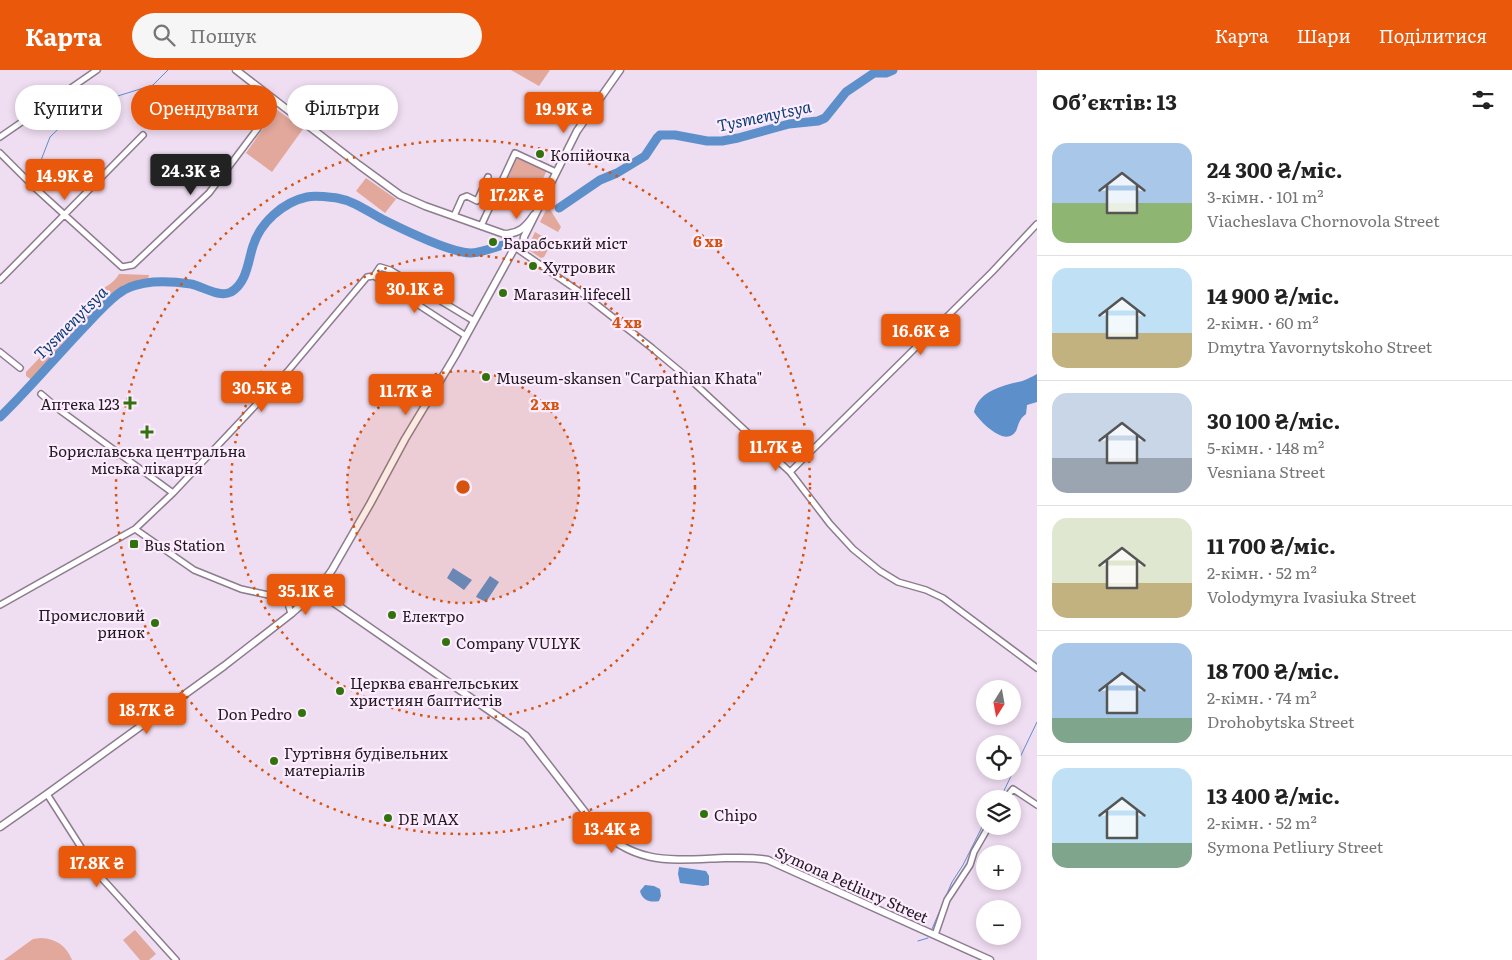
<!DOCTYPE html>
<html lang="uk">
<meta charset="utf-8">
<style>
:root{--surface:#fff;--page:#f6f6f6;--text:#222;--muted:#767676;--line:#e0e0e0;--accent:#ea580c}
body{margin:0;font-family:Literata,serif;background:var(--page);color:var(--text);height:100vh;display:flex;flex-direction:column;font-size:19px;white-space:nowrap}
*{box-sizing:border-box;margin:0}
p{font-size:16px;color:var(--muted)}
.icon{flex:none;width:28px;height:28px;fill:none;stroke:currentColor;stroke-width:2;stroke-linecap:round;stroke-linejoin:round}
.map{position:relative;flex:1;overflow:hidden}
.panel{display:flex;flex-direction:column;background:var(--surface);width:475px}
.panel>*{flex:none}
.top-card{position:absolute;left:15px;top:15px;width:475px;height:45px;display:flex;gap:10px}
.needle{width:32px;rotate:191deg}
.controls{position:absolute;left:976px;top:610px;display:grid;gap:10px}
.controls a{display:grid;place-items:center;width:45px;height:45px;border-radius:50%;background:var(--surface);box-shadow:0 2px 8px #0003;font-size:25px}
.price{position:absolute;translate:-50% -42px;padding:0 11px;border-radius:5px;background:var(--accent);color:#fff;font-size:16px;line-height:32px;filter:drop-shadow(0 1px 2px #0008)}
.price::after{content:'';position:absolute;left:50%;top:30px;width:15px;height:11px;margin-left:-8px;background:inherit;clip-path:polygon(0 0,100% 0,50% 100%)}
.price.active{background:#222;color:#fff}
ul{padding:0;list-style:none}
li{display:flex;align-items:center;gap:15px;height:125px;padding:0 15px}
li+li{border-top:1px solid var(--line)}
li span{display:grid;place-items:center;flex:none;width:140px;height:100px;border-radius:15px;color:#555}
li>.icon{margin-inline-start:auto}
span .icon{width:60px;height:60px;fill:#fffc;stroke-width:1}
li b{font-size:21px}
h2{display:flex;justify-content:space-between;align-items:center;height:60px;padding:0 15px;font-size:21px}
.tag{padding:0 18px;border-radius:22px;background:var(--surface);box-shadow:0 2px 8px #0003;font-size:18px;line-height:45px}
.tag.active{background:var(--accent);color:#fff}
header{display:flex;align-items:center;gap:30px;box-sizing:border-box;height:70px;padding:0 25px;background:var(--accent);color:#fff}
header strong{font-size:24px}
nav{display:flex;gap:28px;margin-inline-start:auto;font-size:18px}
.search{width:350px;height:45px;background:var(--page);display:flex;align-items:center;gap:12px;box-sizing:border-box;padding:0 18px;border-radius:28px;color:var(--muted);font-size:19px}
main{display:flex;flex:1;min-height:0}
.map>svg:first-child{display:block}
.green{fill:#e2a89b}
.water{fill:#5d8fcb}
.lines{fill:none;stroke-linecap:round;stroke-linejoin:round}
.stream{stroke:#5d8fcb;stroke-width:1}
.river{stroke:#5d8fcb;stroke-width:9}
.minor-casing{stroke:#8d7c8e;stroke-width:8}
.major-casing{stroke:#8d7c8e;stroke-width:9}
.minor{stroke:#fff;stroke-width:5}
.major{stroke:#fff;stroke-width:6}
.ring{fill:none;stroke:#d4530e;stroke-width:2.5;stroke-dasharray:2.5 5}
.poi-dot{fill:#32720c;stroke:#fdebfe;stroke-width:2}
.labels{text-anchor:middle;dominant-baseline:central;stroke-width:4.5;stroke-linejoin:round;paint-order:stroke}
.poi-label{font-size:15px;fill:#211a21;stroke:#fdebfe;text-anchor:start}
.street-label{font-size:15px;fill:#211a21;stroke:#fdebfe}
.water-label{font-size:16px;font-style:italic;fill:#063d74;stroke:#fdebfe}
.centre{fill:#d4530e;stroke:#fdebfe;stroke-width:2.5}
.ring-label{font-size:15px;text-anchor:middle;font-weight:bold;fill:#d4530e;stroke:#fdebfe;stroke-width:4.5;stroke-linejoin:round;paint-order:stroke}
</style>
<header>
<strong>Карта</strong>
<div class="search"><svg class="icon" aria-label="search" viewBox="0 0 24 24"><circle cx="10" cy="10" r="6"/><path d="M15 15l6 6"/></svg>Пошук</div>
<nav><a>Карта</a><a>Шари</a><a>Поділитися</a></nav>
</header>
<main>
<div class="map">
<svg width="1037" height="890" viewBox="0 0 1037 890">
<rect width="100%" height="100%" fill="#efddf1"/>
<path class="green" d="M511 0H550L539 16Z
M257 25 303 59 272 102 246 83 269 50 250 36Z
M516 85 547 100 528 140 497 126Z
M366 108 396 129 385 143 356 121Z
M548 136 561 157 558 162 540 152Z
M535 162 552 172 544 187 541 188 527 179Z
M119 204 149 205 148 210 126 214 112 223 63 273 32 310 26 306V302L93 232C99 216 111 218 119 204Z
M135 860 156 884 149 890H140L123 870Z
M41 868C56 869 66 875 72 890H4L33 869Z"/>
<path class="water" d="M1037 304V332L1027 335 1026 344C1019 349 1019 354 1016 361 1006 378 980 352 974 342 978 322 1001 316 1018 312 1025 311 1031 307 1037 304Z
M453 498 472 510 464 520 447 508Z
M490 506 499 512 486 532 476 527 477 525Z
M679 797 706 801 709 806V815L703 816 680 813 678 804Z
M645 815 654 816 660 819 661 826 659 831C650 833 642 830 640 821Z"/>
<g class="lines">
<path class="stream" d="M33 111 50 67 78 40 89 35 153 15 168 0
M1000 729 1037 652
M932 859 952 812 963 795 985 751
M918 871 928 868"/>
<path class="river" d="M559 138 600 110 617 103 645 86 657 68 660 65H675L707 71H722L738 68 789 54 818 51 825 48 846 22 874 3H886L893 0
M0 347C31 317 58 284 88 253 99 242 110 228 124 220 132 215 144 213 153 212 166 211 178 212 191 214 202 216 219 228 231 222 247 213 248 191 253 176 260 153 283 132 307 127 316 125 328 127 337 128 354 131 367 141 382 149 402 159 448 182 470 183 480 183 493 178 503 175"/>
<defs>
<path id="minor" d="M0 67 97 0
M0 83 34 117 122 197 133 195 209 123 258 58
M454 146 462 128 467 126 477 131 488 107
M481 156 515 83 556 102
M516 178 587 227 652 278 693 312 790 402 830 454 853 479 880 501 898 512 926 520 943 528 1037 598
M374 206 380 197 390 200 474 251
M0 210 143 65
M0 282 20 298
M41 324 61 341 173 423
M790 402 992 202 1037 154
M135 459 173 423 287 302 367 207 374 206 466 266
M282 526 288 533 291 544
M0 535 135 459 194 500 241 519 273 526 304 524 317 521
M47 724 98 804 176 890
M1005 729 1013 719 1037 735
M935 865 947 830 970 795 974 782 989 756"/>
<path id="major" d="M236 0 359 95 400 125 425 136 504 164C519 164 526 157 534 145
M504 164 512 176 518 178 523 175 524 167 577 61 620 0
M317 521 526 666 595 755C636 796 671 790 725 788 740 788 754 787 768 790L990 890
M0 757 47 724 224 596 291 544 317 521 332 500 370 434 405 369 455 286 515 177"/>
</defs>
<use href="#minor" class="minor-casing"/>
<use href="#major" class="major-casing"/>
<use href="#minor" class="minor"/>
<use href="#major" class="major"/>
</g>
<circle cx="463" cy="417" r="116" fill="#d4530e" fill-opacity=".12"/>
<g class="ring">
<circle cx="463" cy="417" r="116"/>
<circle cx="463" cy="417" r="232"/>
<circle cx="463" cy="417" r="347"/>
</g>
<g class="poi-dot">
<circle cx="540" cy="84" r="5"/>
<circle cx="493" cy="172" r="5"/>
<circle cx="533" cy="196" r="5"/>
<circle cx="503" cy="223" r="5"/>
<circle cx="486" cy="307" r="5"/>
<path d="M127.5 325.5h5v5h5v5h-5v5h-5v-5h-5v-5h5z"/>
<path d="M144.5 354.5h5v5h5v5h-5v5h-5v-5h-5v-5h5z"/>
<rect x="129" y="469" width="10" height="10" rx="2.5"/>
<circle cx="392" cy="545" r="5"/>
<circle cx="155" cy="553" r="5"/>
<circle cx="446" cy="572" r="5"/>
<circle cx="340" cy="621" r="5"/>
<circle cx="302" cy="643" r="5"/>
<circle cx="274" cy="691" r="5"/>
<circle cx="704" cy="744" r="5"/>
<circle cx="388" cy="748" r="5"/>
</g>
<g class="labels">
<g class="poi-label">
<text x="550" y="84">Копійочка</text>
<text x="503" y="172">Барабський міст</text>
<text x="543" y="196">Хутровик</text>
<text x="513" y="223">Магазин lifecell</text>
<text x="496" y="307">Museum-skansen "Carpathian Khata"</text>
<text x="120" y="333" text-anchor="end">Аптека 123</text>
<text x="147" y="380" text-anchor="middle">Бориславська центральна<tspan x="147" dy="17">міська лікарня</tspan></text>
<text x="144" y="474">Bus Station</text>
<text x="145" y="544" text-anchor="end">Промисловий<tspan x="145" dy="17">ринок</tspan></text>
<text x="402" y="545">Електро</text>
<text x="456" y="572">Company VULYK</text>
<text x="350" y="612">Церква євангельських<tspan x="350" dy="17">християн баптистів</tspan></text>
<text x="292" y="643" text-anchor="end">Don Pedro</text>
<text x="284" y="682">Гуртівня будівельних<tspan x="284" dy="17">матеріалів</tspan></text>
<text x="714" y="744">Chipo</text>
<text x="398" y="748">DE MAX</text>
</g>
<g class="street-label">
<text transform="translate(852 814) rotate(24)">Symona Petliury Street</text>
</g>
<g class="water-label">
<text transform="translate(764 45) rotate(-12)">Tysmenytsya</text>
<text transform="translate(70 252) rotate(-45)">Tysmenytsya</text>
</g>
</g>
<circle cx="463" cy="417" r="8" class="centre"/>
<g class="ring-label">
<text x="708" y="177">6 хв</text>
<text x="627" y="258">4 хв</text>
<text x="545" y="340">2 хв</text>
</g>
</svg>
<div class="controls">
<a><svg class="needle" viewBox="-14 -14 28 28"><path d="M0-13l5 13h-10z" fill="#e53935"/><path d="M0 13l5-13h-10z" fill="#767676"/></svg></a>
<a><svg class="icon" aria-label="locate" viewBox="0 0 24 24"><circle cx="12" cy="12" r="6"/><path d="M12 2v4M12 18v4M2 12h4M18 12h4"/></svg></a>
<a><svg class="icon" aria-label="layers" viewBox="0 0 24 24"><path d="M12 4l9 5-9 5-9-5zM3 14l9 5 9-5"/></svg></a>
<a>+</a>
<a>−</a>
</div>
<b class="price" style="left:564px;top:64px">19.9K ₴</b>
<b class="price active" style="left:191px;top:126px">24.3K ₴</b>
<b class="price" style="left:65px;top:131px">14.9K ₴</b>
<b class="price" style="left:517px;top:150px">17.2K ₴</b>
<b class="price" style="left:415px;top:244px">30.1K ₴</b>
<b class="price" style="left:921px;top:286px">16.6K ₴</b>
<b class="price" style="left:262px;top:343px">30.5K ₴</b>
<b class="price" style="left:406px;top:346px">11.7K ₴</b>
<b class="price" style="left:776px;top:402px">11.7K ₴</b>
<b class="price" style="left:306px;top:546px">35.1K ₴</b>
<b class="price" style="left:147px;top:665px">18.7K ₴</b>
<b class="price" style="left:612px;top:784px">13.4K ₴</b>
<b class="price" style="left:97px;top:818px">17.8K ₴</b>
<div class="top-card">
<a class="tag">Купити</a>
<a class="tag active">Орендувати</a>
<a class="tag">Фільтри</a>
</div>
</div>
<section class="panel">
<h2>Об’єктів: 13<svg class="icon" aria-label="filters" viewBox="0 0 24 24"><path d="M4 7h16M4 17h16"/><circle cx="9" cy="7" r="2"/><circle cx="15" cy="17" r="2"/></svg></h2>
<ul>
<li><span style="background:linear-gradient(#a9c7e8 60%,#8fb573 0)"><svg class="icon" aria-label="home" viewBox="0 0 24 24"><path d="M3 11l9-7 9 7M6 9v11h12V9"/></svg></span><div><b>24 300 ₴/міс.</b><p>3-кімн. · 101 m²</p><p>Viacheslava Chornovola Street</p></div></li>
<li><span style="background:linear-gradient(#bfe0f5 65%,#c2b280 0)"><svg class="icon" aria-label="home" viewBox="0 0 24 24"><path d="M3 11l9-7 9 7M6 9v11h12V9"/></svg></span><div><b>14 900 ₴/міс.</b><p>2-кімн. · 60 m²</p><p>Dmytra Yavornytskoho Street</p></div></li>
<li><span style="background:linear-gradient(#c9d6e8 65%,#9aa5b1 0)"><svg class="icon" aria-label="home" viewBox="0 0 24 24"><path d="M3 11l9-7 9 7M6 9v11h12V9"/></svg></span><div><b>30 100 ₴/міс.</b><p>5-кімн. · 148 m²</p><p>Vesniana Street</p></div></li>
<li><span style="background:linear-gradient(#dfe7d0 65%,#c2b280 0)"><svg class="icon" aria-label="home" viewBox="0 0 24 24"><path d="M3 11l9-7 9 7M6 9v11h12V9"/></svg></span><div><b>11 700 ₴/міс.</b><p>2-кімн. · 52 m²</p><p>Volodymyra Ivasiuka Street</p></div></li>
<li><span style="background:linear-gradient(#a9c7e8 75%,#7fa58c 0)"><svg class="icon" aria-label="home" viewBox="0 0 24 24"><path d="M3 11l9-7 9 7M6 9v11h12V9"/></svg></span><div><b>18 700 ₴/міс.</b><p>2-кімн. · 74 m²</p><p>Drohobytska Street</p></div></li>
<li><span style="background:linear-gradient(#bfe0f5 75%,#7fa58c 0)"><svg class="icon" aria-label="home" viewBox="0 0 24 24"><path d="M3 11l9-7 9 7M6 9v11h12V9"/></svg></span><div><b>13 400 ₴/міс.</b><p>2-кімн. · 52 m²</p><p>Symona Petliury Street</p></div></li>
</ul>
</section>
</main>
